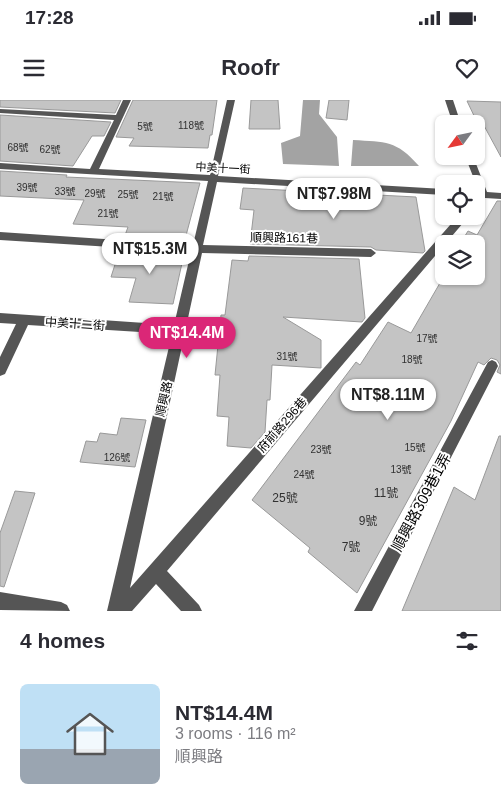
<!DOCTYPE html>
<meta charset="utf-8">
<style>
:root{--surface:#fff;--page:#f7f7f7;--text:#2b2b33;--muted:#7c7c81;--line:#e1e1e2;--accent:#db2777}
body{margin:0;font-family:Arial,"Noto Sans TC",sans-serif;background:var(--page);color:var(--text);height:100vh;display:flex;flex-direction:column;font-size:19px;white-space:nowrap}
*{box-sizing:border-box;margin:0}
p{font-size:16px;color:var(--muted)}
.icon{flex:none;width:28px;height:28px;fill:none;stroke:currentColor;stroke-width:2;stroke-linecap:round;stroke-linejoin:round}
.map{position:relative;height:511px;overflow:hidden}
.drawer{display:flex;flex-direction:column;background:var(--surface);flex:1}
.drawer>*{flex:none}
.needle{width:32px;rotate:237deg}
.controls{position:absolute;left:435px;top:15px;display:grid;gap:10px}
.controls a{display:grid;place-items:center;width:50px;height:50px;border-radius:8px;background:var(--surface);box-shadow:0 1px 4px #0004;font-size:25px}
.price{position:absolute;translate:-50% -42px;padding:0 11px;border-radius:18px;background:#fff;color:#222;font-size:16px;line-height:32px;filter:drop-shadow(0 1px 2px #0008)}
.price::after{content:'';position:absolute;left:50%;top:30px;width:15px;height:11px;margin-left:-8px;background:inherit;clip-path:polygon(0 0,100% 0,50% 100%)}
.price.active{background:var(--accent);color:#fff}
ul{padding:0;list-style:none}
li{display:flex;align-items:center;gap:15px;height:125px;padding:0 20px}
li+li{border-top:1px solid var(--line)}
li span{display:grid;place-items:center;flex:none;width:140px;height:100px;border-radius:8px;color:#555}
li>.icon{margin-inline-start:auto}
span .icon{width:60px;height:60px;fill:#fffc;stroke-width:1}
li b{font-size:21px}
h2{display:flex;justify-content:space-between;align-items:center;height:60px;padding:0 20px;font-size:21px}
.status{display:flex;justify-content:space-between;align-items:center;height:35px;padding:0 25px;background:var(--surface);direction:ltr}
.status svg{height:14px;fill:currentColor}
header{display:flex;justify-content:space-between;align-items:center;height:65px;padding:0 20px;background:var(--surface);font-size:22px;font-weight:800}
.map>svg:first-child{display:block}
.water{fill:#a3a3a3}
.building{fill:#c4c4c4;stroke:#999}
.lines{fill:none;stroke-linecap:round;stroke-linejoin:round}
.minor{fill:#555;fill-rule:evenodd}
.labels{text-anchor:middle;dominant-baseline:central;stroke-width:4;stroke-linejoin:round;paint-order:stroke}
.number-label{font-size:10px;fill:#313131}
.far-street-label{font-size:11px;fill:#000;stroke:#fff}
.street-label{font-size:12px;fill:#000;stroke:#fff}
.near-number-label{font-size:12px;fill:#313131}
.near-street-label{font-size:15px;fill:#000;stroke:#fff}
</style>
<div class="status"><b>17:28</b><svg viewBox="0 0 49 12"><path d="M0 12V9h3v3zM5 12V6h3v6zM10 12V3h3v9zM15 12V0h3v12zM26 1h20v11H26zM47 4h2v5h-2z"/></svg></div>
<header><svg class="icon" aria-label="menu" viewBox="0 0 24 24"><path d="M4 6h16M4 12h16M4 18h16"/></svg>Roofr<svg class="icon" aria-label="heart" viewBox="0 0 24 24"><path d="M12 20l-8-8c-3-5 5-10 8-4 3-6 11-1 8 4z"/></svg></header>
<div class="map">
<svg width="501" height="511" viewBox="0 0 501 511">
<rect width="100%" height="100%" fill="#fff"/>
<path class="water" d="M303 0H320L319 14 337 37 339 66 283 64 281 43 300 36Z
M353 40C386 42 396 40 419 66H351Z"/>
<path class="building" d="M0 0H121L115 13 0 7Z
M133 0H217L212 35H210L208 48 129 46 134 38 116 37Z
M251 0H278L280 29H249Z
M329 0H349L347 20 326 18Z
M467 1 501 2V57L482 22H477Z
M0 15 111 22 104 36H92L73 66 0 61Z
M0 71 67 75 66 77 200 83 184 143 124 138 128 127 73 124 84 100 0 96Z
M243 88 416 97 425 151 423 153 376 150 371 147 250 144 254 110 240 109Z
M497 101H501V274L497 272 500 265 497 260 491 258 484 265 478 262 451 321 357 493 308 452 310 448 252 400 356 262 360 265 388 222 411 233 444 176H476V144H460L468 131 477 135Z
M120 149 184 154 173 204 129 202 136 178 111 177Z
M249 156 359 159 365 218 362 222 283 217 321 240V268L272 265 270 300H267L265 332 251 348 227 346 229 317 217 316 220 275H215L221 215H225L232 160 248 161Z
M121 318 146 320 135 367 80 362 86 341 97 342 100 333 117 335Z
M499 336H501V511H402L454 387 475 400Z
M15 391 35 393 4 487 0 486V433Z"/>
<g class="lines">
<path class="minor" d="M123 0H131L99 69 210 75 227 0H235L218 76 444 89V95L217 82 203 145 371 149 376 153 371 157 202 153 130 488 458 116H469L167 471 199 505 202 511H181L156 484 132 511H107L172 234 28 225 5 274 0 276V257L16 224 0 223V213L174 225 191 152 0 140V132L193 145 208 81 0 69V63L90 69 114 20 0 13V9L116 15Z
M445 0H453L461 24H453Z
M465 56H473L487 92 501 93V99L485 98 476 105V84Z
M492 260 496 262 498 266 496 270 372 511H354L488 262Z
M0 492 61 502 67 505 70 511 0 510Z"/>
</g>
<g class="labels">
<g class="number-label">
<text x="191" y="25">118號</text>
<text x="145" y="26">5號</text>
<text x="18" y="47">68號</text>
<text x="50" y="49">62號</text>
<text x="27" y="87">39號</text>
<text x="65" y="91">33號</text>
<text x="95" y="93">29號</text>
<text x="128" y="94">25號</text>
<text x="163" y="96">21號</text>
<text x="108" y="113">21號</text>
<text x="427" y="238">17號</text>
<text x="287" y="256">31號</text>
<text x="412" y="259">18號</text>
<text x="415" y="347">15號</text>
<text x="321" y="349">23號</text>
<text x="117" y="357">126號</text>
<text x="401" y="369">13號</text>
<text x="304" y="374">24號</text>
</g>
<g class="far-street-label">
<text transform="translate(223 68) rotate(3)">中美十一街</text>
</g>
<g class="street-label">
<text transform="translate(284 138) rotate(1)">順興路161巷</text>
<text transform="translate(75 224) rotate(4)">中美十二街</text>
<text transform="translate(164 299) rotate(-77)">順興路</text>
<text transform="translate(282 325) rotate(-49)">府前路296巷</text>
</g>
<g class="near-number-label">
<text x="386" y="393">11號</text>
<text x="285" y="398">25號</text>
<text x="368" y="421">9號</text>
<text x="351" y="447">7號</text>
</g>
<g class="near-street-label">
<text transform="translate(421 402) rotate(-62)">順興路309巷1弄</text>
</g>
</g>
</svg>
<div class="controls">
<a><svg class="needle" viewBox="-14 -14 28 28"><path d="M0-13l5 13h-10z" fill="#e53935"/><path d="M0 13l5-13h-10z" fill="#7c7c81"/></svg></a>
<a><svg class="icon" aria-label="locate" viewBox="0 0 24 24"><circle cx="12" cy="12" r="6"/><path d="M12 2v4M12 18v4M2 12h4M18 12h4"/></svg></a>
<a><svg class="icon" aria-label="layers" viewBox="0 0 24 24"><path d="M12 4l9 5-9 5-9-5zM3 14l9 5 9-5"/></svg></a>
</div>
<b class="price" style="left:334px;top:120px">NT$7.98M</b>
<b class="price" style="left:150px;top:175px">NT$15.3M</b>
<b class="price active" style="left:187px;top:259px">NT$14.4M</b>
<b class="price" style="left:388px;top:321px">NT$8.11M</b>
</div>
<section class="drawer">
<h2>4 homes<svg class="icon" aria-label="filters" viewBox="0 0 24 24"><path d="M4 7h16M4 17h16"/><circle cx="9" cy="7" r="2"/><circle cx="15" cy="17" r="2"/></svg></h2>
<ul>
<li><span style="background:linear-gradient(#bfe0f5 65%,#9aa5b1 0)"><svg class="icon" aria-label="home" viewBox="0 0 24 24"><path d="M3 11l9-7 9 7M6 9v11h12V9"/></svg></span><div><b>NT$14.4M</b><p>3 rooms · 116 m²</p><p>順興路</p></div></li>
</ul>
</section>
